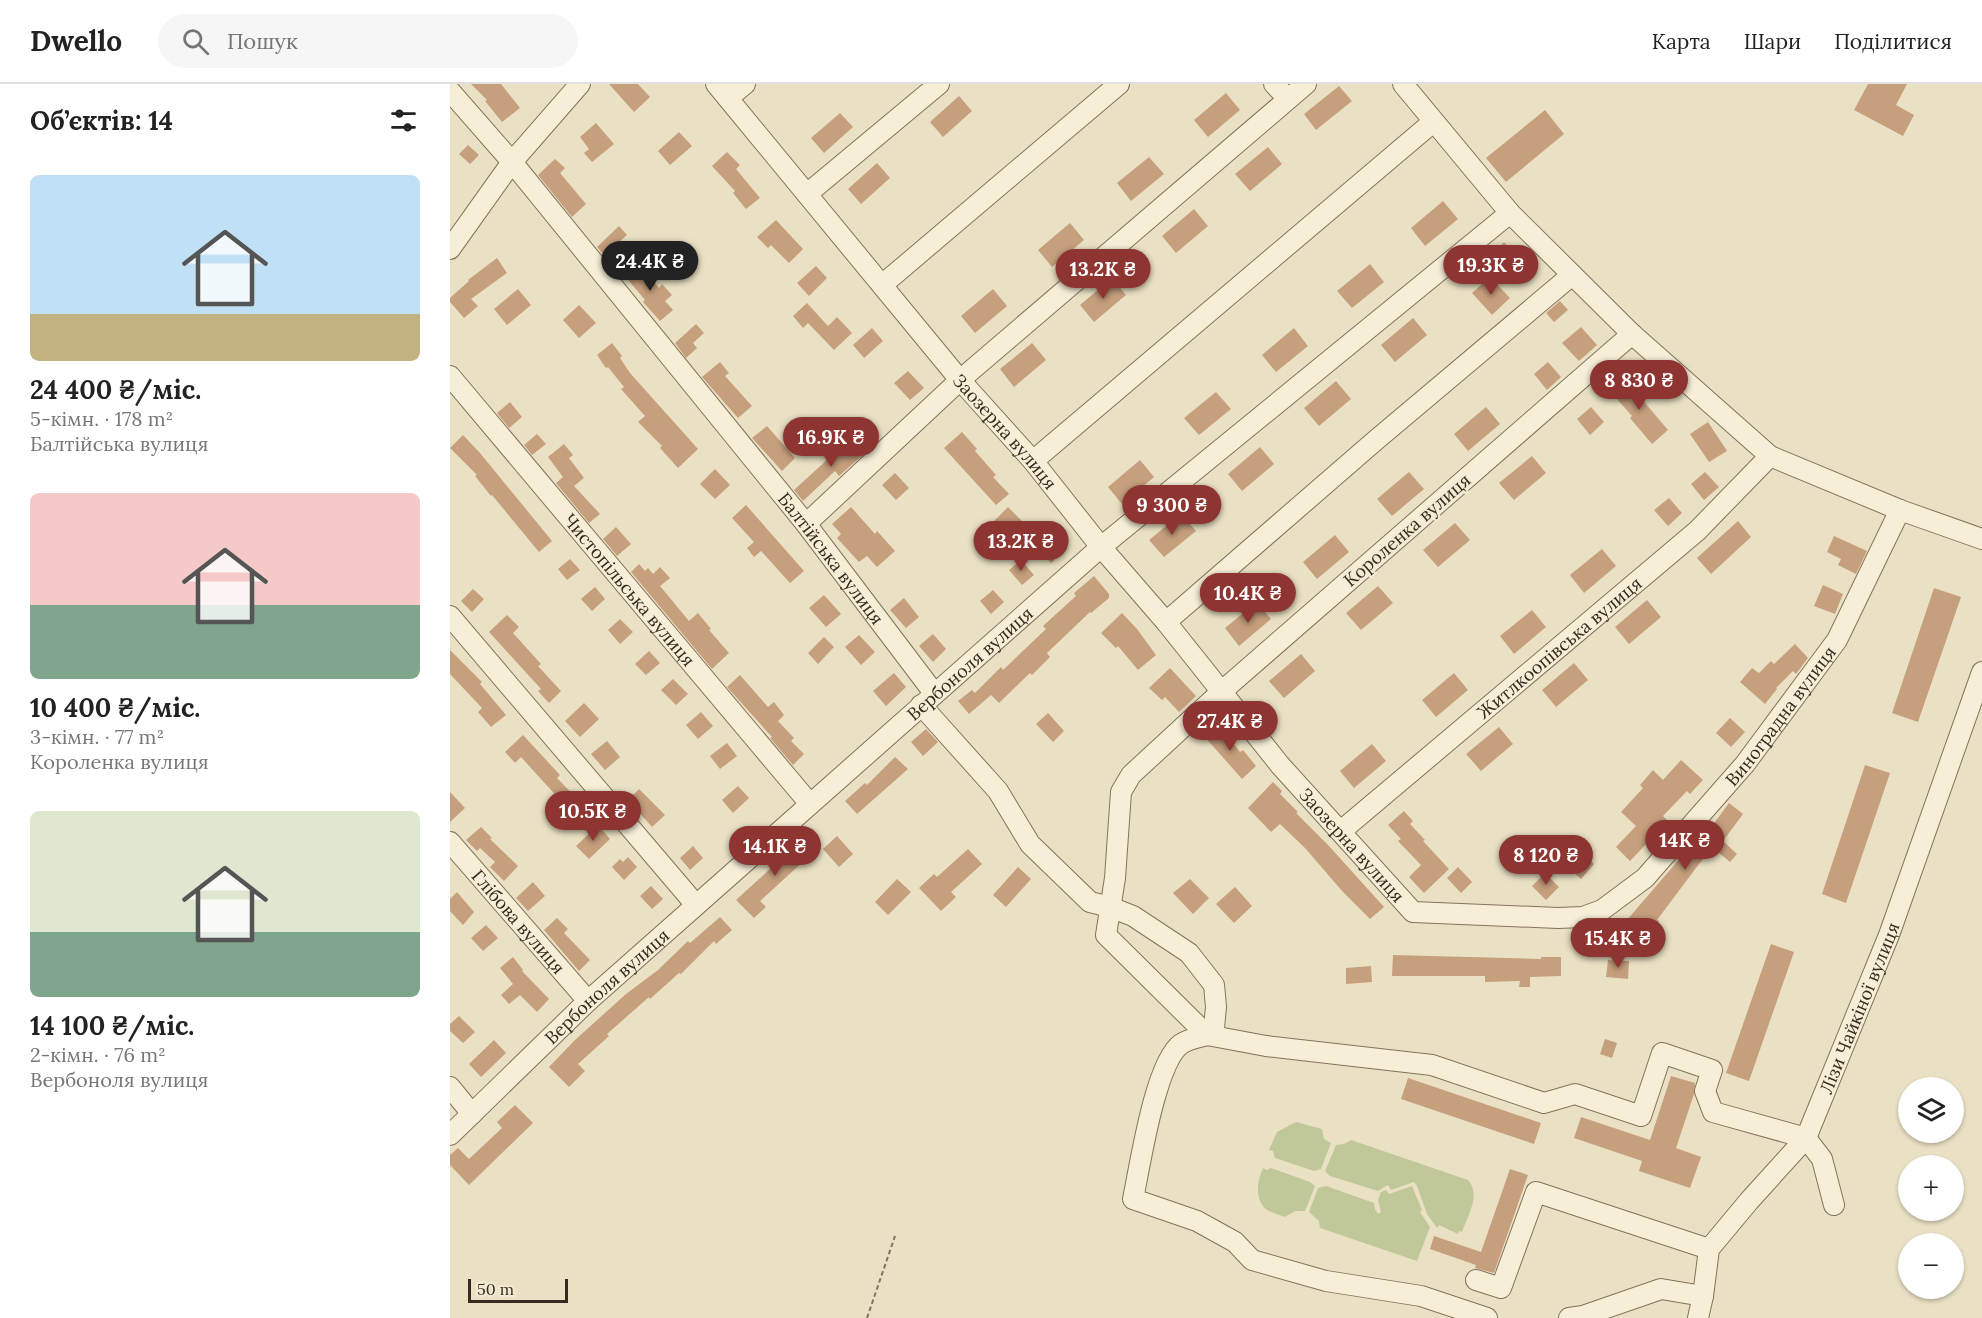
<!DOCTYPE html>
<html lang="uk">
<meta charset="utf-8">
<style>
:root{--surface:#fff;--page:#f6f6f6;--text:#222;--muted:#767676;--line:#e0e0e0;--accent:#8e3531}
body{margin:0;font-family:Lora,serif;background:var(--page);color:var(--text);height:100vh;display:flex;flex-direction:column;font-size:22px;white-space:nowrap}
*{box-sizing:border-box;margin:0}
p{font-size:20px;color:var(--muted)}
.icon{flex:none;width:33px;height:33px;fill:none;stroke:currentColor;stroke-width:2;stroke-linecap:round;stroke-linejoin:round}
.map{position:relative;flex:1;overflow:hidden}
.details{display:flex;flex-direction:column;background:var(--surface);width:450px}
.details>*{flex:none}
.tools{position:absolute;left:1448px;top:993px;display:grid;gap:12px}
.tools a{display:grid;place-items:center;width:66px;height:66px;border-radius:50%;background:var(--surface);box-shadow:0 2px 4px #0004;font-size:30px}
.scale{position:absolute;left:18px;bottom:15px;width:100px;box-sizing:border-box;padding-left:6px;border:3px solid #352b1f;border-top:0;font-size:16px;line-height:21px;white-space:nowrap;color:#352b1f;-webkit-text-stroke:4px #f2ebd3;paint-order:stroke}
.price{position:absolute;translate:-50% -51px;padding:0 14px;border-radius:21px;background:var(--accent);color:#fff;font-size:20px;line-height:39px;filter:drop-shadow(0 2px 3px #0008)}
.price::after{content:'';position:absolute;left:50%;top:36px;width:18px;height:14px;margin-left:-9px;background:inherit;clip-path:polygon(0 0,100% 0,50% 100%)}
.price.current{background:#222;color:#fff}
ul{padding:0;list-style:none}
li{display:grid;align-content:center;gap:12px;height:318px;padding:0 30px}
li span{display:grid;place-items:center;height:186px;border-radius:9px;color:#555}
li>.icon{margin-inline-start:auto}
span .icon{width:108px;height:108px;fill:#fffc;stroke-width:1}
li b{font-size:26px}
h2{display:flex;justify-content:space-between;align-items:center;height:72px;padding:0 30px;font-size:26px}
header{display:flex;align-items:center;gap:36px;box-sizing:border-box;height:84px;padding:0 30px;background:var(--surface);border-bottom:2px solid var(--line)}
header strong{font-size:28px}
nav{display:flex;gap:33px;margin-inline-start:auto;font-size:21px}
.search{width:420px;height:54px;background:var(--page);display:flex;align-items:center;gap:15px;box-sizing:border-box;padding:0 21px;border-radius:33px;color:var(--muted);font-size:22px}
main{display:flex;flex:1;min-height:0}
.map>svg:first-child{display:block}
.green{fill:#c0c899}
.building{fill:#c69f7d}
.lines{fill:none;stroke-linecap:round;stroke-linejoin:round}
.minor-casing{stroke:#84735c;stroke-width:22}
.path{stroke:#84735c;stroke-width:2;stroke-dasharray:4.5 3;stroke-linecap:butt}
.minor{stroke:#f6eed7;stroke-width:20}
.labels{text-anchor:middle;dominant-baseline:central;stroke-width:4.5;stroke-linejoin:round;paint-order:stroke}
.street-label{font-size:18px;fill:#352b1f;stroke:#f2ebd3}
</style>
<header>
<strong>Dwello</strong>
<div class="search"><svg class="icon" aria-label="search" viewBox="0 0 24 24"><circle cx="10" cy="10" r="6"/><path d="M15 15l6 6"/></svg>Пошук</div>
<nav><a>Карта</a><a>Шари</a><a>Поділитися</a></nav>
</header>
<main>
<section class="details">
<h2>Об’єктів: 14<svg class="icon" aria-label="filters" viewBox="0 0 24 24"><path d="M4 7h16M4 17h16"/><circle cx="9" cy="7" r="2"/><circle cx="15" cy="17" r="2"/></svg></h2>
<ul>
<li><span style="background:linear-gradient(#bfe0f5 75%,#c2b280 0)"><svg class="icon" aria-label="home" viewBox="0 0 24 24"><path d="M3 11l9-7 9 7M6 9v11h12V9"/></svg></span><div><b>24 400 ₴/міс.</b><p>5-кімн. · 178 m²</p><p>Балтійська вулиця</p></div></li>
<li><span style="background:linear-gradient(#f6c9c9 60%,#7fa58c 0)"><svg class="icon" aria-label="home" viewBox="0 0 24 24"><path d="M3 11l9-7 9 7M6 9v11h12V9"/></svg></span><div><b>10 400 ₴/міс.</b><p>3-кімн. · 77 m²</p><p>Короленка вулиця</p></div></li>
<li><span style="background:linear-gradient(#dfe7d0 65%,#7fa58c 0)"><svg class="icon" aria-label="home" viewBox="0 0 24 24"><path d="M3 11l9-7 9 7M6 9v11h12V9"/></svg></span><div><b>14 100 ₴/міс.</b><p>2-кімн. · 76 m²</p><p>Вербоноля вулиця</p></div></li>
</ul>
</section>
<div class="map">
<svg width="1532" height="1234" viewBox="0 0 1532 1234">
<rect width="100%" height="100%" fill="#eae1c4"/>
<path class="green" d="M846 1038 872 1045 874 1055 881 1059 871 1085 864 1087 825 1074 823 1067 819 1066 827 1048Z
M901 1056 1018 1096C1031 1111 1018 1131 1012 1148L1009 1147 1008 1150 989 1141 987 1144 977 1130 967 1102 964 1098 941 1106 938 1101 928 1107 880 1092 875 1087 886 1061 894 1060Z
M813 1084 817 1086 821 1084 860 1098 865 1102 855 1127H845L835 1133C830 1131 822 1129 817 1126 804 1116 807 1097 813 1084Z
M876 1102 924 1119 925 1125 928 1130 931 1128 928 1116 931 1108 936 1106 939 1110 962 1102 972 1126 970 1128 980 1143 967 1177 870 1144 869 1137 859 1128 868 1104Z"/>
<path class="building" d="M21 0H51L70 24 52 38 35 17 37 16Z
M159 0H188L200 13 184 28Z
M1418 0H1457L1446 21 1464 31 1453 52 1404 26Z
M889 2 902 17 866 46 854 30Z
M776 9 790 26 758 53 744 36Z
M509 12 522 27 493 53 480 38Z
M1095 26 1114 50 1056 98 1036 74Z
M390 29 403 43 374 69 361 54Z
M146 39 164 60 142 78 134 69 139 65 130 53Z
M229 48 242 62 220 81 208 67Z
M18 61 29 71 20 80 9 70Z
M818 63 832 80 800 107 785 90Z
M277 68 290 81 286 85 310 114 296 125 283 109 285 107 262 82Z
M699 73 714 90 681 117 667 99Z
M105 75 115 84 110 89 136 120 122 133 88 91Z
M427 79 440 94 411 120 398 105Z
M993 117 1008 135 975 162 961 144Z
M744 125 758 142 726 169 712 152Z
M326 136 353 165 339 179 321 161 318 164 307 153Z
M620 139 634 156 602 183 588 166Z
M169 142 177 151 167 160 172 165 159 177 147 163Z
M1054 158 1067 171 1056 182 1043 169Z
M47 174 57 189 21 215 28 222 14 234 0 218V214L19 197 18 196Z
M189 179 209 204 212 200 222 211 215 217 223 226 210 237 193 218 195 216 174 191Z
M920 180 934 198 902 224 887 207Z
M366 182 377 194 359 212 347 199Z
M1040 193 1060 214 1042 231 1022 209Z
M662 194 676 211 644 238 630 221Z
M68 205 81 221 57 241 44 225Z
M543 205 557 222 525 249 511 232Z
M1110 217 1118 226 1104 238 1096 229Z
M357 219 378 242 387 233 402 249 384 266 358 239 353 244 343 232Z
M129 221 146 239 129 254 113 236Z
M963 234 977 251 945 278 931 261Z
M246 240 254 249 243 259 247 264 236 274 225 259Z
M1131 243 1147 261 1129 277 1112 259Z
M422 244 433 257 414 274 403 261Z
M844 244 858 262 826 288 812 271Z
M162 259 172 272 170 274 180 289 248 365 228 384 210 364 212 362 188 338 195 332 171 305 174 303 158 283 156 284 147 271Z
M582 259 596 276 564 303 550 285Z
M270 278 279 289 275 292 302 322 288 334 252 293Z
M1098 278 1111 293 1097 306 1084 290Z
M458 287 474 304 460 316 444 299Z
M1173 293 1218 346 1202 360 1180 334 1182 332 1159 306Z
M886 297 901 315 869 342 854 324Z
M766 308 781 325 749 351 734 334Z
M60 318 72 333 59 344 47 329Z
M1036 323 1050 340 1018 367 1004 350Z
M1141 323 1154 338 1140 351 1127 335Z
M1258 338 1277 367 1259 378 1240 350Z
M317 342 345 374 332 387 302 354Z
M512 348 527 365 525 367 546 391 543 393 559 410 546 421 494 364Z
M87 350 96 360 82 371 74 361Z
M13 351 30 369 102 457 89 468 42 411 41 412 25 392 27 391 0 364Z
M401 354 415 369 389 392 385 387 353 417 344 406Z
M114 360 123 371 119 374 134 394 124 402 150 430 139 439 106 399 113 393 98 373Z
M810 363 824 380 792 407 778 390Z
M1082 372 1096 389 1064 416 1049 399Z
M690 376 704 393 672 420 658 403Z
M265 385 280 401 265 415 250 400Z
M959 388 974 405 942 432 927 415Z
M1255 388 1269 403 1254 416 1241 400Z
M445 389 459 404 446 416 432 401Z
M1219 414 1232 429 1218 442 1204 426Z
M296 421 354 487 340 499 311 467 304 473 297 464 304 458 282 434Z
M401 423 425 450 427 447 445 467 427 483 417 472 409 478 387 454 391 450 382 440Z
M558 423 572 437 555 454 541 440Z
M731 430 746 447 714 473 699 456Z
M1288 437 1301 453 1261 490 1247 474Z
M1005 439 1020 456 988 483 973 466Z
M166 443 181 460 167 472 153 455Z
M885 451 899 468 867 495 853 478Z
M1384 452 1417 467 1406 490 1388 481 1391 475 1377 468Z
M603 454 614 467 601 479 589 466Z
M1152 465 1166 482 1134 509 1120 491Z
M120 475 130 486 117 496 108 485Z
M571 476 584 491 572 501 559 486Z
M189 480 195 487 198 484 203 490 210 483 220 494 210 502 239 537 248 529 261 545 259 546 279 569 262 585 181 488Z
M644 492 659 510V514L641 529 640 528 597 569 600 573 582 591 580 589 549 619 541 611 519 630 508 617 522 606 525 609 551 583 553 586 596 545 593 542 626 512 624 509Z
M1373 501 1393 510 1385 530 1364 522Z
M928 502 943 519 911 546 896 529Z
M145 503 155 515 142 527 131 515Z
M1484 504 1511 513 1468 638 1442 629Z
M23 505 34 515 22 528 11 517Z
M543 506 554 518 541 530 530 517Z
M374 511 391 530 376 543 359 524Z
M454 514 469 533 456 544 440 526Z
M1197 516 1211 533 1179 560 1165 543Z
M807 518 821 535 789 562 775 544Z
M1082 526 1096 543 1064 570 1050 552Z
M672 529 687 545 706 571 688 586 668 562 666 564 651 549Z
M57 531 69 543 63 549 91 580 88 582 111 607 99 619 88 607 91 605 39 548Z
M170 535 183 548 170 560 158 546Z
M483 550 496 565 483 578 469 562Z
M409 551 425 568 411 581 395 563Z
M374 553 384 563 368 580 358 569Z
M1345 560 1358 574 1346 590 1343 587 1326 604 1327 605 1315 620 1290 598 1302 584 1309 589 1321 577 1324 580Z
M0 566 32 598 30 600 56 631 41 643 28 628 32 624 0 590Z
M199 567 210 579 196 591 185 580Z
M851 570 865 587 834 614 819 597Z
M1124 579 1138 596 1106 623 1092 606Z
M720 584 746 612 729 628 715 613 712 616 699 604Z
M444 589 456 603 436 622 423 607Z
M1004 589 1018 606 986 633 972 616Z
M290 591 318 623 324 618 334 631 328 637 344 654 341 657 354 670 343 681 320 654 322 653 277 603Z
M223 595 238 610 226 621 211 606Z
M134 619 149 635 130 653 115 637Z
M251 628 263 642 248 655 236 641Z
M598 629 614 647 603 658 586 640Z
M1280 634 1295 648 1281 663 1266 649Z
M769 641 790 668 793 666 806 682 792 695 754 652Z
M1049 643 1063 660 1031 687 1016 670Z
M476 645 488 658 473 672 461 658Z
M73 651 110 691 107 694 135 723 121 736 106 719 110 716 71 673 65 679 55 668Z
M157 657 170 673 155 686 141 670Z
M277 659 287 672 270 685 260 672Z
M922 660 936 677 904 704 890 687Z
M445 673 458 685 407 730 395 717 415 699 417 701Z
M1231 676 1253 696 1240 710 1237 707 1213 732 1218 737 1180 777 1166 763 1186 742 1171 728 1193 704 1190 701 1203 686 1213 696Z
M1415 681 1440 689 1396 819 1372 810Z
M823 698 832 707 830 710 848 728 846 729 879 762 934 823 920 835 893 808 855 764 830 740 821 748 798 724Z
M288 702 299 714 283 729 272 716Z
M189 705 215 731 202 743 178 716Z
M0 708 15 724 0 738Z
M1279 719 1293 730 1273 757 1287 770 1280 778 1263 764 1249 780 1207 836 1209 837 1195 853 1176 837 1257 743 1259 746Z
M954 727 963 737 960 740 975 756 973 757 999 785 974 809 959 793 971 781 948 757 951 755 938 741Z
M148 741 160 755 139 775 126 762Z
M31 743 42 754 40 755 68 782 54 797 40 783 45 778 30 764 27 767 16 756Z
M387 752 403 770 389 783 373 765Z
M355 753 367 765 310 817 316 823 304 834 286 816Z
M243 762 253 774 240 786 230 774Z
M1125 762 1144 780 1131 795 1111 777Z
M518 765 532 780 501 808 506 813 491 827 469 804 484 790 487 793Z
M178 773 187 783 174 796 162 783 170 775 173 778Z
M568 783 581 795 556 823 543 811Z
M1008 783 1022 798 1011 809 997 794Z
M1095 789 1109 803 1096 816 1082 802Z
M447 795 461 808 438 831 425 818Z
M740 795 759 814 743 830 723 809Z
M83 798 95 812 78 827 66 814Z
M201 802 213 815 202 825 190 812Z
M785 803 802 822 784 839 766 820Z
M7 808 24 828 13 841 0 827V815Z
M270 833 282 846 266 860 264 857 231 890 229 889 200 915 199 913 157 950 159 952 128 980 135 987 119 1003 99 983 125 956 176 910 208 886 238 857 240 859Z
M107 834 118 845 114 849 140 876 129 887 94 846Z
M36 841 48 854 33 867 21 854Z
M1321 860 1344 868 1299 997 1276 989Z
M943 871 1091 875V873H1111V892L1080 893V903H1069L1070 897 1035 898V892H942Z
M63 873 73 886 72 887 99 915 87 928 70 911 59 920 51 911 63 900 50 884Z
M1158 876 1179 877 1178 895 1156 893Z
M921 882 922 898 896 900V884Z
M9 932 25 948 13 959 0 947V940Z
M1155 955 1167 959 1162 974 1150 970Z
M44 956 56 969 31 993 19 980Z
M1221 992 1245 999 1244 1010 1226 1064 1251 1073 1240 1104 1189 1087 1192 1077 1124 1054 1131 1033 1200 1056Z
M958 994 1091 1039 1084 1060 951 1015Z
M65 1021 83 1039 19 1101 0 1081V1071L8 1064 19 1075 52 1044 47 1038Z
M1060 1085 1078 1091 1044 1189 1025 1184 1026 1181 980 1165 984 1152 1031 1168Z"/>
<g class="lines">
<defs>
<g id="minor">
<path id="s1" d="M266 0 510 296 583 377 651 463 716 538 830 681 963 828 1108 834 1133 833 1152 826 1195 794 1295 680 1387 556 1450 426"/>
<path d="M824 0 838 15"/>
<path d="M953 0 1060 129 1182 250 1320 372 1450 426 1532 455"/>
<path id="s2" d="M0 7 62 78 356 440 484 609"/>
<path d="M278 14 295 0"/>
<path d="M357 110 489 0"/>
<path d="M0 165 62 78 130 0"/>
<path d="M432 201 669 0"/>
<path d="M1182 250 771 608 681 691 671 708 665 794 656 851 757 951 816 962 982 981 1094 1019 1125 1010 1191 1032 1212 969 1262 986 1255 1007 1263 1028 1356 1054 1372 1075 1384 1121"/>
<path id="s3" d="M0 292 360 720"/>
<path d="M583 377 983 38"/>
<path d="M356 440 510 296 856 0"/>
<path d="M0 532 246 821"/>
<path d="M716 538 926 356 1122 191"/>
<path d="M471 621 548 707 580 760 640 818 660 823 683 832 739 869 764 901 766 923 764 944 766 952"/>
<path id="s4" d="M891 747 1247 447 1320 372"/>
<path id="s5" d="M0 758 138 917"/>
<path d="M757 951C749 953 738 955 731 960 705 979 690 1082 683 1115L747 1137 785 1158 802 1176 876 1197 971 1212 1037 1234"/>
<path d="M0 1003 22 1030"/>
<path id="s6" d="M0 1051 138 917 651 463 1060 129"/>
<path d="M1026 1196 1051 1204 1086 1108 1259 1165"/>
<path d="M1119 1234 1133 1232 1211 1205 1253 1212"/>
<path id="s7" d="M1248 1234 1253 1212 1259 1165 1299 1117 1356 1054 1439 851 1532 588"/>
</g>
</defs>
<use href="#minor" class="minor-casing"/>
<path class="path" d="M417 1234 445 1152"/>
<use href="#minor" class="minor"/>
</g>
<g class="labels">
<g class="street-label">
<text stroke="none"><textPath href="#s1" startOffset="452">Заозерна вулиця</textPath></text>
<text transform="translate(957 446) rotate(-41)">Короленка вулиця</text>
<text stroke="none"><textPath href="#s2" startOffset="603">Балтійська вулиця</textPath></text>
<text stroke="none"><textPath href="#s3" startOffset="279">Чистопільська вулиця</textPath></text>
<text stroke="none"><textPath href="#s4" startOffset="285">Житлкоопівська вулиця</textPath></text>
<text stroke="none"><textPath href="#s6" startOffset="702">Вербоноля вулиця</textPath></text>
<text stroke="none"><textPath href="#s1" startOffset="1538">Виноградна вулиця</textPath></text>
<text stroke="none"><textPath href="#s1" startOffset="992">Заозерна вулиця</textPath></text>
<text stroke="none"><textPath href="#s5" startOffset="105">Глібова вулиця</textPath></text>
<text stroke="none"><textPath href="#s6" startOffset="216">Вербоноля вулиця</textPath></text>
<text stroke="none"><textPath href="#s7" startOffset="358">Лізи Чайкіної вулиця</textPath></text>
</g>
</g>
</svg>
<div class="tools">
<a><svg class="icon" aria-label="layers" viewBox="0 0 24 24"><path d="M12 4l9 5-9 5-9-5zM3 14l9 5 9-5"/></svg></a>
<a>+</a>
<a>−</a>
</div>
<div class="scale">50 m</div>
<b class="price current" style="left:200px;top:208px">24.4K ₴</b>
<b class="price" style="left:1041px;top:212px">19.3K ₴</b>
<b class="price" style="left:653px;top:216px">13.2K ₴</b>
<b class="price" style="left:1189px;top:327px">8 830 ₴</b>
<b class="price" style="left:381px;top:384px">16.9K ₴</b>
<b class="price" style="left:722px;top:452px">9 300 ₴</b>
<b class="price" style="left:571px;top:488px">13.2K ₴</b>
<b class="price" style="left:798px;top:540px">10.4K ₴</b>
<b class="price" style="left:780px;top:668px">27.4K ₴</b>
<b class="price" style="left:143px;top:758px">10.5K ₴</b>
<b class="price" style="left:1235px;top:787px">14K ₴</b>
<b class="price" style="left:325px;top:793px">14.1K ₴</b>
<b class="price" style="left:1096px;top:802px">8 120 ₴</b>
<b class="price" style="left:1168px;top:885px">15.4K ₴</b>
</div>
</main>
